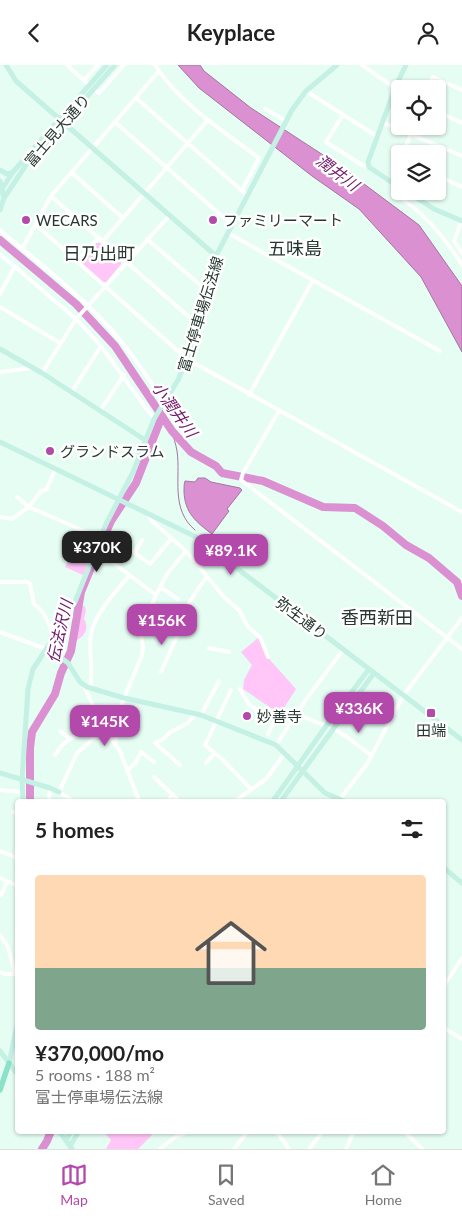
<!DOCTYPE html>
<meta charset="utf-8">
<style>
:root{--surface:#fff;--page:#f2f2f2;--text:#222;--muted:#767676;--line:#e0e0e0;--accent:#b349aa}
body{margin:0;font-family:Lato,"Noto Sans JP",sans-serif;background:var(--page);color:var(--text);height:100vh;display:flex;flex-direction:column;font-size:19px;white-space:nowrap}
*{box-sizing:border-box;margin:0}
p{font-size:16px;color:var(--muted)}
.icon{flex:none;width:28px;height:28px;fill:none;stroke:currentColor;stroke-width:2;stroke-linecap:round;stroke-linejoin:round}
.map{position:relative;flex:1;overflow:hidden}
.sheet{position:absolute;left:15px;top:734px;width:431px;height:335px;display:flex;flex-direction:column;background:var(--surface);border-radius:5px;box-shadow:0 1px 4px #0004}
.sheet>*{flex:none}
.buttons{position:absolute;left:391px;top:15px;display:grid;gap:10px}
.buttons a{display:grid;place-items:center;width:55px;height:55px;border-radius:5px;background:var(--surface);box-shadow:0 1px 4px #0004;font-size:25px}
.price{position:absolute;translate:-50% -42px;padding:0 11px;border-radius:10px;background:var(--accent);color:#fff;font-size:16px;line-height:32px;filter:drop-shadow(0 1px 2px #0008)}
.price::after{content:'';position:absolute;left:50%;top:30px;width:15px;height:11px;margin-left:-8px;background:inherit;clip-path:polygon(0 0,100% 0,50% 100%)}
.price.current{background:#222;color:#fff}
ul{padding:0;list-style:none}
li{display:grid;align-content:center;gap:10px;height:265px;padding:0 20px}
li+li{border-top:1px solid var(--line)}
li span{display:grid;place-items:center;height:155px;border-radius:5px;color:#555}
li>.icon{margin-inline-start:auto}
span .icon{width:90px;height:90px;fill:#fffc;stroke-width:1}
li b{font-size:21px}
h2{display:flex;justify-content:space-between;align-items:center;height:60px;padding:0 20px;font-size:21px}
header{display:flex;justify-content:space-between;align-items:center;height:65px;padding:0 20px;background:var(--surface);font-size:22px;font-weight:700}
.tab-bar{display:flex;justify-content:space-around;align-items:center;height:70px;border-top:1px solid var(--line);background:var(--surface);font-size:14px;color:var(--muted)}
.tab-bar a{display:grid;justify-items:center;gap:2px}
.tab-bar .current{color:var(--accent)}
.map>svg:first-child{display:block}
.green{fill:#ffc6f7}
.water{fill:#da90d1;stroke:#a475a1}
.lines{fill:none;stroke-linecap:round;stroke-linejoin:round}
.stream{stroke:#a475a1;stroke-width:1}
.river{stroke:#da90d1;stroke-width:8}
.street{stroke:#fff;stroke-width:4}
.secondary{stroke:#c5f0e4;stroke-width:5}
.primary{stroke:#8be2c8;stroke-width:5.5}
.poi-dot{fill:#b349aa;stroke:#fff;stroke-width:2}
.labels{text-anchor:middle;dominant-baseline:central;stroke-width:5;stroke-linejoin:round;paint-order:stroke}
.street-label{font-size:15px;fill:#273731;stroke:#fff}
.poi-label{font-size:15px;fill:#273731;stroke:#fff;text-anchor:start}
.water-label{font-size:16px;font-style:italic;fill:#711a6b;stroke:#fff}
.quarter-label{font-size:18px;fill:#273731;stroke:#fff}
</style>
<header><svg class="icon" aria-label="back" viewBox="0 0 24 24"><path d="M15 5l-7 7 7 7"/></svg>Keyplace<svg class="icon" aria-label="person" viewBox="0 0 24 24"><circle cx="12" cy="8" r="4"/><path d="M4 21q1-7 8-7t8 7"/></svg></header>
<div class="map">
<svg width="462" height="1084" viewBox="0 0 462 1084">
<rect width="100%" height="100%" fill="#e5fdf3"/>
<path class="green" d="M96 178H100L121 196V199L106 217H103L81 198V195Z
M71 490 89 498 83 510 65 502Z
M79 538 85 542 86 545 84 554C89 562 86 570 77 575L72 569 74 550Z
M258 573 270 595 296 624 280 649 243 624 244 615 252 600 241 587Z
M103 1066H147L152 1070 138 1084H106L111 1075Z"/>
<path class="water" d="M178 0H200L204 6 251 43 340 101 419 160 462 221V287L421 212 359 144 312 111 199 23Z
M198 413H205L211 417 240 423 242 425 227 444 229 446 212 469C196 457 185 448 184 427 184 422 184 419 185 416L195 417Z"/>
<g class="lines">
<path class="stream" d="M172 366C173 372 176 379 177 386 181 413 170 444 195 465"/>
<path class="river" d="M0 175 76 239 115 281 172 366 191 387 216 401 222 408 263 416 323 442 355 443 383 461 406 480 429 493 457 517 462 531
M30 736V683L32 667 55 629 61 608 71 586 81 527 102 476 111 456 136 418 162 351
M42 1084 47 1076 51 1066"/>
<path class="street" d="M67 0 89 20
M155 0C180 39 223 66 259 93L242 125
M362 0 395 23
M84 15 98 0
M94 24 99 28 124 0
M428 24 433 12 462 25
M306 26 378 72
M136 33 247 130
M265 44 286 56
M438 47 462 58
M343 50 326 77 362 100 369 102
M115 57 232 160
M384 58 462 91
M403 89 414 61
M71 107 123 153
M438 111 462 122
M51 131 196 258
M403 134C427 152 447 175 462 200
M462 155 454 176 462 188
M35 159 187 294 462 447
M0 165C36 196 75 225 107 260 129 283 146 311 165 337
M228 168 440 286
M147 174 206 225
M103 176 208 55
M22 184 51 131 159 6
M0 189 76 254 101 281 154 354
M77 196 99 172
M0 229 15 201
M0 242 60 278
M0 307 32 303
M42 308 76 254 169 151
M71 328 101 281
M249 330 313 215
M100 346 124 310
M279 346 243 408 241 415 462 584
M17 432 29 442 41 426 46 425 56 403
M148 449 149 452 153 457 186 486 224 532 239 545 248 562 260 572 268 592
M0 452 12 454 29 442 100 473 124 480 150 499 171 474
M95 486 100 488 156 530
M135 487 142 475
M0 517H27L30 519 34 539C45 547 49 557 52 570
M160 522 178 534
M182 547C192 536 197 523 207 512
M0 567 46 584
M209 583 229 587
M161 607 181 562
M84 621 104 664 120 686 139 736
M90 624C94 605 88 588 91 569 94 550 116 526 129 511
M240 624 250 641 273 653 274 656 268 669
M231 625 205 680 223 695 251 724
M297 649 326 661
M201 650 219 616
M118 661 133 668
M334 664 347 672 372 691
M60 666 70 674
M115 680 120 643 142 590 143 582 140 564 141 558 150 545 156 530 167 509 186 486
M276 680 307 633 343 585
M55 690 63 679 99 654
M206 698 215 688
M180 700 155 678 165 673 169 668 188 658 196 648
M127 706 136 697 141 687 154 697
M154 712 179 736
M0 725 22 727
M340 734 367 699 403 631 462 553
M49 736 50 723
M73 736 59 727 77 688 104 664
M168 736 173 729
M235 736 266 714 285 688
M13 747 18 748
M0 786 18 793
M0 813 18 821
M1 830 7 817
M0 870 8 882 15 909 18 913
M0 907 5 909H15
M444 921 462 893
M444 963 462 974
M276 1066 289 1084
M404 1066 422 1084
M160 1084 175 1072 190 1066
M234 1084 248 1066
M309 1084 323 1066
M346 1084 354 1066"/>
<path class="secondary" d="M6 0 16 16 216 191
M0 105 7 109 13 107
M0 116 4 133 0 145
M400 123 369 102 368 97 395 23 406 0
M406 126 434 144 462 156
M0 127 13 107 107 0
M4 133 26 100 115 0
M0 284 42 308 145 375
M0 377 196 472 462 675
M46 584 56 589 68 598 80 617 87 622 124 633 201 650 276 680 325 728 344 736
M0 708 50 723 59 727
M23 736 22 715 28 624 33 604 51 577 52 570 75 537 106 459 133 407 154 354 178 315 187 294 216 191 292 45 306 26 337 0
M273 736 326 661 369 604
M281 736 374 608
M444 803 462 818
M0 986 18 1010
M9 998 18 956
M59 1066 72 1084
M66 1076 71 1066
M70 1081 79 1066"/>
<path class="primary" d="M0 1025 9 998"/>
</g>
<g class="poi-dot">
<circle cx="26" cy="155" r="5"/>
<circle cx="213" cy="155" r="5"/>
<circle cx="50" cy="386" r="5"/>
<rect x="426" y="643" width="10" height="10" rx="2.5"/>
<circle cx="247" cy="651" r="5"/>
</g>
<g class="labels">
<g class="street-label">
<text transform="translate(57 65) rotate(-49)">富士見大通り</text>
<text transform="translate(200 249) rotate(-73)">富士停車場伝法線</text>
<text transform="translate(302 553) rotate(37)">弥生通り</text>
</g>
<g class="poi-label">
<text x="36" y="155">WECARS</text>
<text x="223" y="155">ファミリーマート</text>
<text x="60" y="386">グランドスラム</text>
<text x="257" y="651">妙善寺</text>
<text x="431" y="665" text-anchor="middle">田端</text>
</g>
<g class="water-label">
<text transform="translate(338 107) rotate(37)">潤井川</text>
<text transform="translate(175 344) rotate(54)">小潤井川</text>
<text transform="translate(59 566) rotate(-77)">伝法沢川</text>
</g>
<g class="quarter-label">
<text x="295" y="183">五味島</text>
<text x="99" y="188">日乃出町</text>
<text x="377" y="552">香西新田</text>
</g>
</g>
</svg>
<div class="buttons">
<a><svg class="icon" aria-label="locate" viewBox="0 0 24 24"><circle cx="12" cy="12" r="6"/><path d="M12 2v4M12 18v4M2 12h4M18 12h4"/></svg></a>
<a><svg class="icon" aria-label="layers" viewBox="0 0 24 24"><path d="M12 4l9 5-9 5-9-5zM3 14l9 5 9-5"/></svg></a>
</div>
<b class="price current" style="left:97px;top:508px">¥370K</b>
<b class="price" style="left:231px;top:511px">¥89.1K</b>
<b class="price" style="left:162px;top:581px">¥156K</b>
<b class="price" style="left:359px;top:669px">¥336K</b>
<b class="price" style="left:105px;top:682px">¥145K</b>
<section class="sheet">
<h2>5 homes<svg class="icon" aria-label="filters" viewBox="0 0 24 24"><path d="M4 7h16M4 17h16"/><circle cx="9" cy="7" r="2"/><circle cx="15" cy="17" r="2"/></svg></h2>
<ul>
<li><span style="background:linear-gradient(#ffd9b3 60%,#7fa58c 0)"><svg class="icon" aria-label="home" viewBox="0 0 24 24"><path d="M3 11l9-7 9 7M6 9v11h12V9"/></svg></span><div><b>¥370,000/mo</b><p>5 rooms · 188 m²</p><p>富士停車場伝法線</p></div></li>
</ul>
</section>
</div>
<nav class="tab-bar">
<a class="current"><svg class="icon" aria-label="map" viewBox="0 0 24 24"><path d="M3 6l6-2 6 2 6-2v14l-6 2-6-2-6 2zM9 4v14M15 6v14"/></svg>Map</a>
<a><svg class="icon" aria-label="saved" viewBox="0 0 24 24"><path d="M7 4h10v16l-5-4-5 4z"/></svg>Saved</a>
<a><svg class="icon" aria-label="home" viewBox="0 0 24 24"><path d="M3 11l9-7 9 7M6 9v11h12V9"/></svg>Home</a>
</nav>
